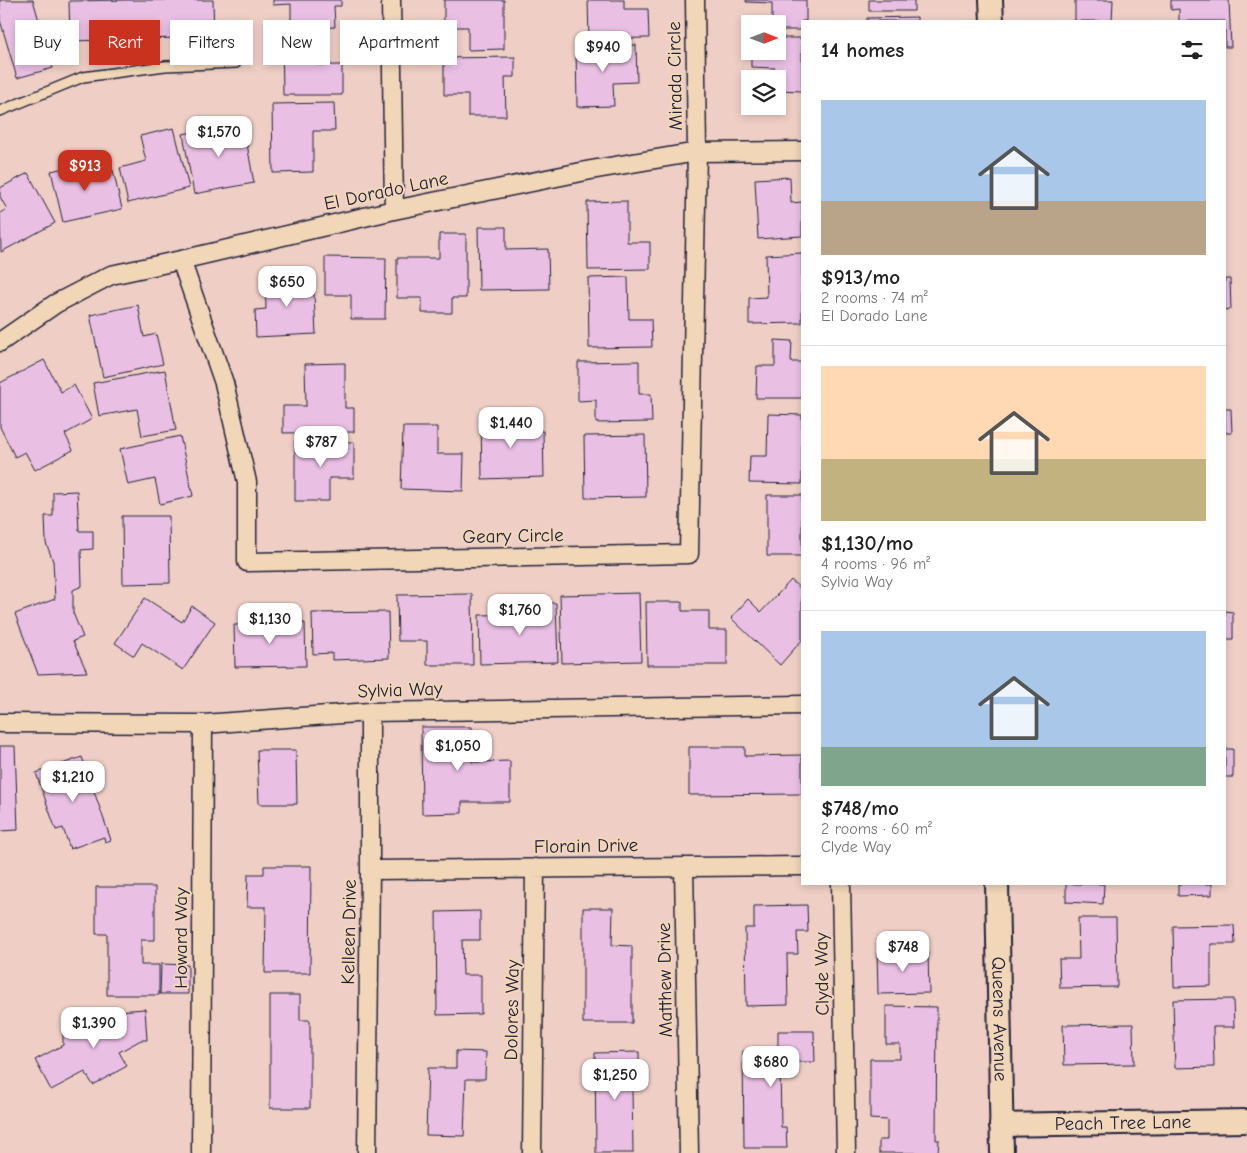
<!DOCTYPE html>
<meta charset="utf-8">
<style>
:root{--surface:#fff;--page:#f2f2f2;--text:#222;--muted:#767676;--line:#e0e0e0;--accent:#c8321e}
body{margin:0;font-family:"Comic Neue",sans-serif;background:var(--page);color:var(--text);height:100vh;display:flex;flex-direction:column;font-size:19px;white-space:nowrap}
*{box-sizing:border-box;margin:0}
p{font-size:16px;color:var(--muted)}
.icon{flex:none;width:28px;height:28px;fill:none;stroke:currentColor;stroke-width:2;stroke-linecap:round;stroke-linejoin:round}
.map{position:relative;flex:1;overflow:hidden}
.panel{position:absolute;left:801px;top:20px;width:425px;height:865px;display:flex;flex-direction:column;background:var(--surface);border-radius:0px;box-shadow:0 2px 8px #0003}
.panel>*{flex:none}
.guide{position:absolute;left:15px;top:20px;width:475px;height:45px;display:flex;gap:10px}
.needle{width:32px;rotate:90deg}
.fabs{position:absolute;left:741px;top:15px;display:grid;gap:10px}
.fabs a{display:grid;place-items:center;width:45px;height:45px;border-radius:0px;background:var(--surface);box-shadow:0 2px 8px #0003;font-size:25px}
.price{position:absolute;translate:-50% -42px;padding:0 11px;border-radius:10px;background:#fff;color:#222;font-size:16px;line-height:32px;filter:drop-shadow(0 1px 2px #0008)}
.price::after{content:'';position:absolute;left:50%;top:30px;width:15px;height:11px;margin-left:-8px;background:inherit;clip-path:polygon(0 0,100% 0,50% 100%)}
.price.current{background:var(--accent);color:#fff}
ul{padding:0;list-style:none}
li{display:grid;align-content:center;gap:10px;height:265px;padding:0 20px}
li+li{border-top:1px solid var(--line)}
li span{display:grid;place-items:center;height:155px;border-radius:0px;color:#555}
li>.icon{margin-inline-start:auto}
span .icon{width:90px;height:90px;fill:#fffc;stroke-width:1}
li b{font-size:21px}
h2{display:flex;justify-content:space-between;align-items:center;height:60px;padding:0 20px;font-size:21px}
.pill{padding:0 18px;border-radius:0px;background:var(--surface);box-shadow:0 2px 8px #0003;font-size:18px;line-height:45px}
.pill.current{background:var(--accent);color:#fff}
.map>svg:first-child{display:block}
.building{fill:#eabfe4;stroke:#22223b}
.lines{fill:none;stroke-linecap:round;stroke-linejoin:round}
.service-casing{stroke:#22223b;stroke-width:12}
.minor-casing{stroke:#22223b;stroke-width:21}
.tertiary-casing{stroke:#22223b;stroke-width:26}
.service{stroke:#f1d6b8;stroke-width:9}
.minor{stroke:#f1d6b8;stroke-width:18}
.tertiary{stroke:#f1d6b8;stroke-width:22}
.labels{text-anchor:middle;dominant-baseline:central;stroke-width:4;stroke-linejoin:round;paint-order:stroke}
.street-label{font-size:19px;fill:#22223b;stroke:#f1d6b8}
</style>
<div class="map">
<svg width="1247" height="1153" viewBox="0 0 1247 1153">
<rect width="100%" height="100%" fill="#efcfc5"/>
<filter id="ink" filterUnits="userSpaceOnUse"><feTurbulence type="fractalNoise" baseFrequency=".02" numOctaves="2"/><feDisplacementMap in="SourceGraphic" scale="10" xChannelSelector="R" yChannelSelector="G"/><feConvolveMatrix kernelMatrix="1 2 1 2 8 2 1 2 1" color-interpolation-filters="sRGB"/></filter>
<g filter="url(#ink)">
<path class="building" d="M0 0H33L53 68 17 78 0 20Z
M128 0H213L214 37 70 41 69 1Z
M273 0H341V6H334L335 27 291 29V4L273 5Z
M444 0H504V49L468 50V27H444Z
M588 0H624V9H648L649 38 589 39Z
M746 0H806V21H802V30H778V24H772V3L746 2Z
M869 0H914V11H869Z
M1075 0H1113L1112 21H1053H1075Z
M1171 0H1229L1231 47H1225V21H1179V9L1171 10Z
M917 17V21H867V18Z
M282 37H316L317 65H342V95H283Z
M778 38H802V91L778 90V79H774L775 68 751 67V51H778Z
M636 45 637 82 613 83 614 106 577 107 576 47Z
M515 57V77H505L506 116H468V95H444V58Z
M334 103 335 131H313V172L273 173 272 104Z
M243 122 254 183 194 194 183 134Z
M174 128 189 188 128 203 120 168 146 161 140 136Z
M87 163 89 175 113 170 122 209 63 222 51 171Z
M28 173 55 223 1 252 0 213 7 209 0 197V188Z
M790 177 791 203 802 202V236L758 239 755 179Z
M627 201V242H650V269L588 270 587 202Z
M478 227H506V250L548 249 549 289 479 290Z
M439 234H466V298H452V313H422V298H397V258H439Z
M802 253V323L749 324V298L767 297 766 255Z
M325 257 386 258 385 319H351V295H325Z
M313 275 316 334 256 337 255 310 266 309 265 278Z
M628 277 629 319H651L652 347 589 348 588 278Z
M1225 279H1230L1231 309 1225 310Z
M138 305 144 337 156 334 163 364 103 377 90 315Z
M775 340 792 341 791 362H802V398H756L757 366H775Z
M44 360 61 392 74 385 92 419 65 434 73 450 35 470 25 452 15 457 0 427V383Z
M639 361V394H651L652 422 596 423V400L578 401V362Z
M345 363V408H354V432L283 433V406H306L305 364Z
M165 370 176 430 142 436 137 409 99 416 93 383Z
M1225 409H1231L1232 433H1225Z
M768 414 802 415V484L749 483 750 456H767Z
M528 417 529 432 543 431 544 477 482 479 481 418Z
M403 427H437V454H464L463 491 401 489Z
M645 435 646 497 585 498 584 436Z
M180 436 193 496 160 504 155 479 128 485 120 449Z
M295 441 354 442V478H329V501H295Z
M77 491 79 531H93V549L81 550 82 586 73 590V613L83 637 73 641 87 672 38 674 15 614 55 599 53 561 46 543 45 516H53V492Z
M767 495H802V556H767Z
M122 516H169L170 583 123 584Z
M791 580 802 590V640L780 665 731 618 748 599 761 612Z
M639 593 641 661 562 663 560 595Z
M472 594 473 665H427V641H398L397 595Z
M145 598 182 622 192 606 215 622 183 670 142 643 134 656 115 643Z
M646 602H682V611H709V630H727V665H647Z
M556 603 558 662 480 664 479 615 526 614 525 604Z
M1225 611 1233 612V639H1225Z
M388 612 389 658 332 660V653L313 654 312 613Z
M305 623 306 666 235 667 234 625Z
M421 727H472V762L510 761V802H462V813L422 814Z
M0 746H15L18 830 0 831Z
M689 747H745V756L802 755V794L689 795Z
M1225 749H1233V777H1225Z
M257 750H296L297 804H259Z
M82 757 111 840 105 842 104 837 70 849 63 828 56 830 36 773Z
M264 866H311L310 973H265L266 907H247L248 874H264Z
M1066 884H1104L1103 904 1066 902Z
M1178 884H1212V895L1178 896Z
M96 887H155V940H141V965H159V995H107V934H96Z
M807 905 808 932H797L798 954H787L788 1005 746 1006 745 928H754V906Z
M583 908H613L612 945 632 946V1023H583Z
M480 911V940H462L463 975H481V1014L437 1015 436 912Z
M1078 918H1116L1117 987 1060 988 1059 959H1079Z
M1234 925 1235 944H1211V986L1174 987 1173 926Z
M928 951 929 993 878 994 877 952Z
M161 964 188 965V994H160Z
M270 995H300V1020H310V1108H270Z
M1233 999 1234 1027H1213L1214 1067 1175 1068 1173 1000Z
M886 1006 937 1007 936 1140H939L938 1153H879V1140H887V1120L870 1119V1059H900V1044H886Z
M145 1009 147 1040H141L119 1052 127 1066 93 1085 85 1072 51 1090 35 1060 63 1045V1033L76 1027 87 1025 118 1011Z
M1133 1024 1134 1064 1064 1065 1063 1025Z
M778 1031H814L815 1062H780L781 1127H786L787 1148H744L743 1051H778Z
M456 1051 486 1052 485 1079H466L464 1136 426 1135 428 1068H456Z
M639 1052V1089H632L633 1153H596L595 1053Z"/>
<g class="lines">
<defs>
<path id="service" d="M0 111 83 77 165 66 236 63"/>
<path id="minor" d="M391 0 394 210
M181 260 224 383 247 482V562L689 554 697 152 695 0
M0 342 55 304 111 275 181 260 394 210 591 170 697 152 802 151
M0 723 203 724 370 712 802 705
M684 867 689 1153
M370 870 802 866
M841 884 846 1153
M201 1153 203 724
M367 1153 370 870V712
M532 1153 535 868"/>
<g id="tertiary">
<path d="M991 0 992 21"/>
<path id="s1" d="M997 884 1002 1153"/>
<path id="s2" d="M1001 1125 1247 1121"/>
</g>
</defs>
<use href="#service" class="service-casing"/>
<use href="#minor" class="minor-casing"/>
<use href="#tertiary" class="tertiary-casing"/>
<use href="#service" class="service"/>
<use href="#minor" class="minor"/>
<use href="#tertiary" class="tertiary"/>
</g>
</g>
<g class="labels">
<g class="street-label">
<text transform="translate(675 76) rotate(-91)">Mirada Circle</text>
<text transform="translate(386 191) rotate(-12)">El Dorado Lane</text>
<text transform="translate(513 536) rotate(-1)">Geary Circle</text>
<text transform="translate(400 690) rotate(-2)">Sylvia Way</text>
<text transform="translate(586 846) rotate(-1)">Florain Drive</text>
<text transform="translate(349 932) rotate(-89)">Kelleen Drive</text>
<text transform="translate(181 938) rotate(-90)">Howard Way</text>
<text transform="translate(822 974) rotate(-91)">Clyde Way</text>
<text transform="translate(665 980) rotate(-91)">Matthew Drive</text>
<text transform="translate(512 1010) rotate(-89)">Dolores Way</text>
<text stroke="none"><textPath href="#s1" startOffset="135">Queens Avenue</textPath></text>
<text stroke="none"><textPath href="#s2" startOffset="122">Peach Tree Lane</textPath></text>
</g>
</g>
</svg>
<div class="fabs">
<a><svg class="needle" viewBox="-14 -14 28 28"><path d="M0-13l5 13h-10z" fill="#e53935"/><path d="M0 13l5-13h-10z" fill="#767676"/></svg></a>
<a><svg class="icon" aria-label="layers" viewBox="0 0 24 24"><path d="M12 4l9 5-9 5-9-5zM3 14l9 5 9-5"/></svg></a>
</div>
<b class="price" style="left:603px;top:73px">$940</b>
<b class="price" style="left:219px;top:158px">$1,570</b>
<b class="price current" style="left:85px;top:192px">$913</b>
<b class="price" style="left:287px;top:308px">$650</b>
<b class="price" style="left:511px;top:449px">$1,440</b>
<b class="price" style="left:321px;top:468px">$787</b>
<b class="price" style="left:520px;top:636px">$1,760</b>
<b class="price" style="left:270px;top:645px">$1,130</b>
<b class="price" style="left:458px;top:772px">$1,050</b>
<b class="price" style="left:73px;top:803px">$1,210</b>
<b class="price" style="left:903px;top:973px">$748</b>
<b class="price" style="left:94px;top:1049px">$1,390</b>
<b class="price" style="left:771px;top:1088px">$680</b>
<b class="price" style="left:615px;top:1101px">$1,250</b>
<div class="guide">
<a class="pill">Buy</a>
<a class="pill current">Rent</a>
<a class="pill">Filters</a>
<a class="pill">New</a>
<a class="pill">Apartment</a>
</div>
<section class="panel">
<h2>14 homes<svg class="icon" aria-label="filters" viewBox="0 0 24 24"><path d="M4 7h16M4 17h16"/><circle cx="9" cy="7" r="2"/><circle cx="15" cy="17" r="2"/></svg></h2>
<ul>
<li><span style="background:linear-gradient(#a9c7e8 65%,#b9a48a 0)"><svg class="icon" aria-label="home" viewBox="0 0 24 24"><path d="M3 11l9-7 9 7M6 9v11h12V9"/></svg></span><div><b>$913/mo</b><p>2 rooms · 74 m²</p><p>El Dorado Lane</p></div></li>
<li><span style="background:linear-gradient(#ffd9b3 60%,#c2b280 0)"><svg class="icon" aria-label="home" viewBox="0 0 24 24"><path d="M3 11l9-7 9 7M6 9v11h12V9"/></svg></span><div><b>$1,130/mo</b><p>4 rooms · 96 m²</p><p>Sylvia Way</p></div></li>
<li><span style="background:linear-gradient(#a9c7e8 75%,#7fa58c 0)"><svg class="icon" aria-label="home" viewBox="0 0 24 24"><path d="M3 11l9-7 9 7M6 9v11h12V9"/></svg></span><div><b>$748/mo</b><p>2 rooms · 60 m²</p><p>Clyde Way</p></div></li>
</ul>
</section>
</div>
